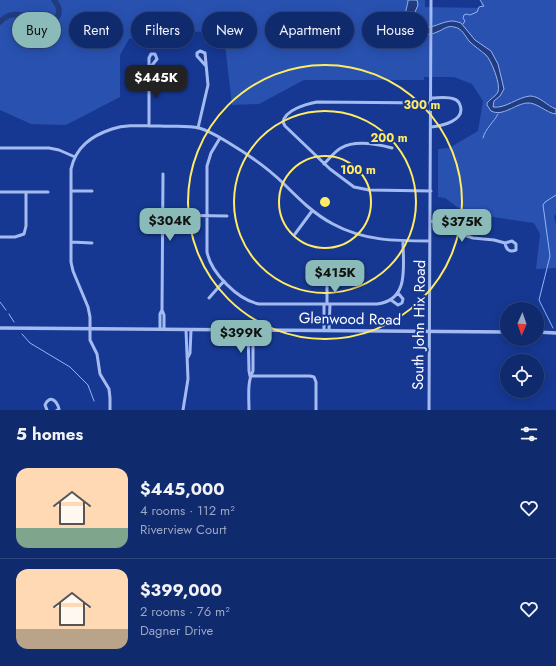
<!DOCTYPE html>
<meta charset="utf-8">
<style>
:root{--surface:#102a6e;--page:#193273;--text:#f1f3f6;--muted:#9ca7c2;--line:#304681;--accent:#8bbbb9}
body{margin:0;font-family:Jost,sans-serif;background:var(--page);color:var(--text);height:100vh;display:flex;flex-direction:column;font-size:15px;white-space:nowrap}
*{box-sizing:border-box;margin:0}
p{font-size:13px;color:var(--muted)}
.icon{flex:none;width:22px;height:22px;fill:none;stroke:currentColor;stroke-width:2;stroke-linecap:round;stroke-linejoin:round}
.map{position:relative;height:410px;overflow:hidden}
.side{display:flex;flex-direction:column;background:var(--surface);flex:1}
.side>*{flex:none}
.top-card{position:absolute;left:12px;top:12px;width:532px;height:36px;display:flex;gap:8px}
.needle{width:26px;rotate:182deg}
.fabs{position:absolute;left:500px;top:302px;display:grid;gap:8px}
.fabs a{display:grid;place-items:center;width:44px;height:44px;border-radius:50%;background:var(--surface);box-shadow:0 2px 10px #0003,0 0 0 1px var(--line);font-size:20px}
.price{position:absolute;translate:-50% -34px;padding:0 9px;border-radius:8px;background:var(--accent);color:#111;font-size:13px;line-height:26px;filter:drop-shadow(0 1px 2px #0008)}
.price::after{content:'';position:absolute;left:50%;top:24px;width:12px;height:9px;margin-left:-6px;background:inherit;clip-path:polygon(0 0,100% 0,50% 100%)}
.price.current{background:#222;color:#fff}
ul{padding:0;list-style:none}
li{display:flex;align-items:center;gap:12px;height:100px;padding:0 16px}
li+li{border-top:1px solid var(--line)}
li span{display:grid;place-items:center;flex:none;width:112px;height:80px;border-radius:12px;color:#555}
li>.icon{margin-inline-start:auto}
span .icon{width:48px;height:48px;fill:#fffc;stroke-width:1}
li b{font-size:17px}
h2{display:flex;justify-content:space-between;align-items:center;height:48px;padding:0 16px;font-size:17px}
.tag{padding:0 14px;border-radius:18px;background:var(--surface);box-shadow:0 2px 10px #0003,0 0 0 1px var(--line);font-size:14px;line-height:36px}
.tag.current{background:var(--accent);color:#111}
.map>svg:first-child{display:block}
.green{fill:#2851b0}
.water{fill:#213b7f;stroke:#96b3f3}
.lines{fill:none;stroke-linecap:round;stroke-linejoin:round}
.stream{stroke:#96b3f3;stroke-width:1}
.river{stroke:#213b7f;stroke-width:5.5}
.minor{stroke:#a4bbf1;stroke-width:3}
.tertiary{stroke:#a4bbf1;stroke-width:3.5}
.ring{fill:none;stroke:#ffeb64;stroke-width:2}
.labels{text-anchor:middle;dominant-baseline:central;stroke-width:4;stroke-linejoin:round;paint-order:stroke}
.street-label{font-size:15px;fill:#fff;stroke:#163892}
.centre{fill:#ffeb64;stroke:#163892;stroke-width:2}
.ring-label{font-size:12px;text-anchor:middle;font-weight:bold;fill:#ffeb64;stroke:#163892;stroke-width:4;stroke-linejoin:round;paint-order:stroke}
</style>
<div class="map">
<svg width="556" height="410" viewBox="0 0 556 410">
<rect width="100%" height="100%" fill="#163892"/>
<path class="green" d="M0 0H425V7L481 8V0H556V214L554 216 556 224V268L536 269 540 234 534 223 465 213 445 198 438 197V149L449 148 478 131 483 101 472 84 454 77H424V80H304L259 104 232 105 225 45 220 32 157 31 129 39 120 55V97L66 125 31 124 0 110Z"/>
<path class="water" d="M408 0H417L418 5 415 12V18C426 36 436 22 452 21 455 21 458 22 461 23L475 40 491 51 498 64 504 89 500 96 494 101 493 107C505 109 518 97 530 96 540 96 547 106 556 109V114C546 113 537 102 527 103 515 104 503 117 491 111L487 105V103C490 99 496 96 498 92 501 84 491 60 486 55 480 50 474 46 469 41 465 36 462 28 454 27 447 25 443 30 437 32 425 38 409 32 406 18 404 12 408 6 408 0Z"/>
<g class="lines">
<path class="stream" d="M463 24 465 21 463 18 464 15 466 14 470 15 477 12 479 7 484 6 480 0
M483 138C485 129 494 122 498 114
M0 302 6 310
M9 314 14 322
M553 328 539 300 550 256 543 205 545 202 556 195
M22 334 30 343 70 367 88 385 94 401"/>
<path class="river" d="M0 22C15 5 37 23 56 19 61 13 59 6 54 0"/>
<path class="minor" d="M149 69 157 59 155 54H151L149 58V126
M431 127C441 126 466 121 460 105 459 102 457 100 454 99 447 96 438 98 431 98
M198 128 208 85 205 53 200 51 197 53V56L206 66
M220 138 211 153 207 166V252C211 273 238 300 259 304H377C410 300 403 266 403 241
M0 148H49L59 150 75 157
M324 164C329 159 334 152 341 148 355 140 377 144 392 148
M71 191H92
M431 191 369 190 354 187 330 169 285 126 283 122C285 110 306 104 317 102L431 103
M0 192H48
M163 215 227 216
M431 221 447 226 458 233 473 238 494 240 505 243 512 241 516 244V250C509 253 506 249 505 243
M295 234 312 211
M0 237H15L24 234 26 226V193
M71 242 92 243
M327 284V304
M209 298 224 281
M391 300 398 305 402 303 403 299 398 293
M324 304V330
M162 310 164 315V329
M160 329V314L162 310 163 174
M248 330 249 371 250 376
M329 330 330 304
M188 357 190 353 191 330
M250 376H310L314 377 316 382V410
M47 410 45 405C50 394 57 401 59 409L57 410
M110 410V398L109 389 100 374 97 354 90 340V317L88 307 73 271 71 262V169C76 147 91 136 112 129 127 124 144 126 160 126 173 127 187 125 199 128 210 131 219 137 229 143 249 155 268 168 284 184 300 200 314 214 333 224 364 241 396 241 430 241
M183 410 188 379 186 330
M249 410C249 397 247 382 253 371V330
M429 410 431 0"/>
<path class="tertiary" d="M0 328 507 332
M537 332 556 333"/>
</g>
<g class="ring">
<circle cx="325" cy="202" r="46"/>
<circle cx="325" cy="202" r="91"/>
<circle cx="325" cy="202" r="137"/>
</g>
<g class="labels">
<g class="street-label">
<text transform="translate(350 319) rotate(1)">Glenwood Road</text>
<text transform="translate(419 325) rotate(-89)">South John Hix Road</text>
</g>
</g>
<circle cx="325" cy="202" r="6" class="centre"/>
<g class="ring-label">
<text x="422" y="109">300 m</text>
<text x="389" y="142">200 m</text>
<text x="358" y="174">100 m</text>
</g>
</svg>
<div class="fabs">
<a><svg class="needle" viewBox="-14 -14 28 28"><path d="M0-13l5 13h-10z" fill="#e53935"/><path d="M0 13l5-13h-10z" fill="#9ca7c2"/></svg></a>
<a><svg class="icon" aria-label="locate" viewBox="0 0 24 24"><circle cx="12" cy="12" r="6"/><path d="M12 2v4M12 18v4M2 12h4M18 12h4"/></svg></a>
</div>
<b class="price current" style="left:156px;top:99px">$445K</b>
<b class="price" style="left:170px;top:242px">$304K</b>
<b class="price" style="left:462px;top:243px">$375K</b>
<b class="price" style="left:335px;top:294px">$415K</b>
<b class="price" style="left:241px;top:354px">$399K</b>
<div class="top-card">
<a class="tag current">Buy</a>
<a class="tag">Rent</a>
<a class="tag">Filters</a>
<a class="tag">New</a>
<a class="tag">Apartment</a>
<a class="tag">House</a>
</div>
</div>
<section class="side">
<h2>5 homes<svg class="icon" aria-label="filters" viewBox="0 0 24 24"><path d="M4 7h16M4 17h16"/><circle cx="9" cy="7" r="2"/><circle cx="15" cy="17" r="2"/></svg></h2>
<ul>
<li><span style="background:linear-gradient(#ffd9b3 75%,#7fa58c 0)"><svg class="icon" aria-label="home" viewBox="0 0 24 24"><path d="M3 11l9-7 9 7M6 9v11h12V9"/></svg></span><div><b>$445,000</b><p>4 rooms · 112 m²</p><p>Riverview Court</p></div><svg class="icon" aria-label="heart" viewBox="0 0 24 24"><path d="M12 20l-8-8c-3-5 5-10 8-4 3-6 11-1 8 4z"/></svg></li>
<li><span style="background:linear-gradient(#ffd9b3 75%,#b9a48a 0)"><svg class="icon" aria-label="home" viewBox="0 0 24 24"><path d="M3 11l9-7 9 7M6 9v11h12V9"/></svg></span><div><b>$399,000</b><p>2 rooms · 76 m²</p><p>Dagner Drive</p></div><svg class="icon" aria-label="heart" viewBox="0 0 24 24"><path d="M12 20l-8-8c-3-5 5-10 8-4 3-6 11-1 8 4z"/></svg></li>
</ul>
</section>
